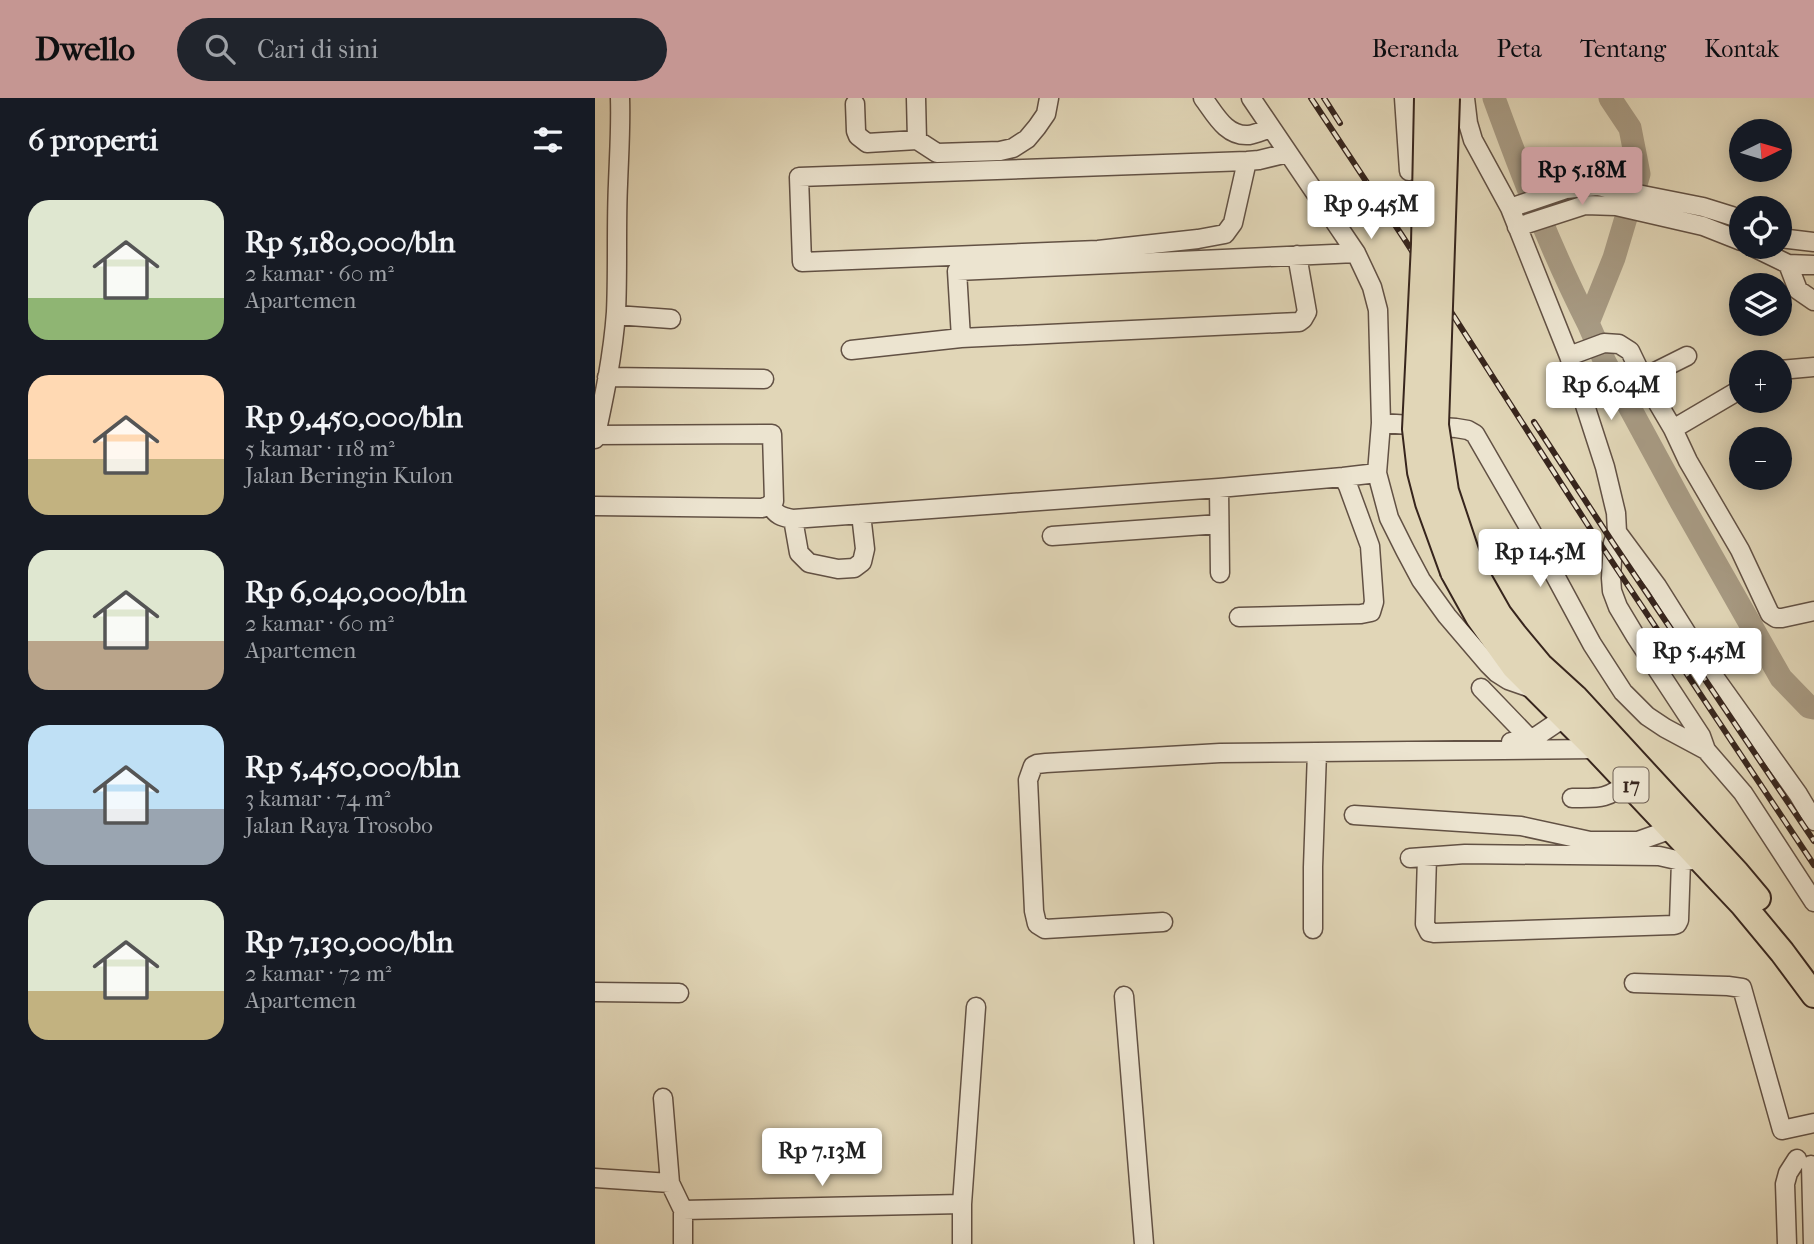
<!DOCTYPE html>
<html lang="id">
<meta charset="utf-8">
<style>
:root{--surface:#171b24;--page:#20242c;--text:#f1f3f6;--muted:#9ea1a6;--accent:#c59692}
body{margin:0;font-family:"IM FELL French Canon",serif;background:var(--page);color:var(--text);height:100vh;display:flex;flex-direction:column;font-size:26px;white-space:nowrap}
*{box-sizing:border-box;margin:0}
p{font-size:23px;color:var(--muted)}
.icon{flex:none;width:38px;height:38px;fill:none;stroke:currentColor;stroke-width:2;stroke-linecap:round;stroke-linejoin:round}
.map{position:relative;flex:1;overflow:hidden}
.drawer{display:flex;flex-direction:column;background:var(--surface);width:595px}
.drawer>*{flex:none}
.needle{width:46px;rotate:85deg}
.fabs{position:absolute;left:1134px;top:21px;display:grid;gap:14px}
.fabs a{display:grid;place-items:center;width:63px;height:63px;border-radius:50%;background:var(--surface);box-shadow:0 4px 18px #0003;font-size:35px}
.price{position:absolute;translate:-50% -60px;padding:0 16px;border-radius:7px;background:#fff;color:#222;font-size:23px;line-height:46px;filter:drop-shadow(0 2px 4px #0008)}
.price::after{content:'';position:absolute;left:50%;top:42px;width:21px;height:16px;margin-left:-10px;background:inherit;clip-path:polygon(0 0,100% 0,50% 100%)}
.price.active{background:var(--accent);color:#111}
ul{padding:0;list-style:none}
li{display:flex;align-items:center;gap:21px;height:175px;padding:0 28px}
li span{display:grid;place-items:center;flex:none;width:196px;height:140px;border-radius:21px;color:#555}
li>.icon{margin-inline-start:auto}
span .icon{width:84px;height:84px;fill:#fffc;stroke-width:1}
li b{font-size:30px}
h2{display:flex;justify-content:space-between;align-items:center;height:84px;padding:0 28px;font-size:30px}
header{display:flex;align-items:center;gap:42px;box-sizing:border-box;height:98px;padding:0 35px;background:var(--accent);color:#111}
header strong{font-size:33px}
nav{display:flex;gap:38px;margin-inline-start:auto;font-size:24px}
.search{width:490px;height:63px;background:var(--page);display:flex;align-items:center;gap:18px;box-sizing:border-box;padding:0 24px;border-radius:38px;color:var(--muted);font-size:26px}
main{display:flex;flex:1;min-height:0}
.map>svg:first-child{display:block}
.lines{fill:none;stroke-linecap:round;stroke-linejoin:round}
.river{stroke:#a79a83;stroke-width:23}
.minor-casing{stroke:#625144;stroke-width:21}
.highway-casing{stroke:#37251d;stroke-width:28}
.minor{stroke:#ece4d0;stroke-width:18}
.highway{stroke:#e1d6b7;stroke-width:24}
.rail-casing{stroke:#37251d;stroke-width:6}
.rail{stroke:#ece4d0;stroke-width:3.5;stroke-dasharray:10;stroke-linecap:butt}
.highway-bridge-casing{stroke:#37251d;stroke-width:28;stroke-linecap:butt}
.highway-bridge{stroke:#e1d6b7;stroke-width:24}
.labels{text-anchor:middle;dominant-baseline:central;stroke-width:7;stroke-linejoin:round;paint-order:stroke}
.shield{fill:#ece4d0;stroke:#6d5e53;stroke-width:2}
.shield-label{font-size:21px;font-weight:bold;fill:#37251d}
</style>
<header>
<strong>Dwello</strong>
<div class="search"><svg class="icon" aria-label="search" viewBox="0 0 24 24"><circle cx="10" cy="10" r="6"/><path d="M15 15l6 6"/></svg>Cari di sini</div>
<nav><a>Beranda</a><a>Peta</a><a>Tentang</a><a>Kontak</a></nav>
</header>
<main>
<section class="drawer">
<h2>6 properti<svg class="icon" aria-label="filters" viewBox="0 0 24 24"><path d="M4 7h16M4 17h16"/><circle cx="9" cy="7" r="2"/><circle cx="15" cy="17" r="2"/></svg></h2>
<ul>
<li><span style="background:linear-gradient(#dfe7d0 70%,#8fb573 0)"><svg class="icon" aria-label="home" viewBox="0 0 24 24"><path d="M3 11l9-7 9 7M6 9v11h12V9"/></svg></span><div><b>Rp 5,180,000/bln</b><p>2 kamar · 60 m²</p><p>Apartemen</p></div></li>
<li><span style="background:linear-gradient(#ffd9b3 60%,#c2b280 0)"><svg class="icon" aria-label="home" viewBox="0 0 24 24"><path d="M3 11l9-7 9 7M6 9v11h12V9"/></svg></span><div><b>Rp 9,450,000/bln</b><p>5 kamar · 118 m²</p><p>Jalan Beringin Kulon</p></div></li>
<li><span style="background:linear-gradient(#dfe7d0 65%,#b9a48a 0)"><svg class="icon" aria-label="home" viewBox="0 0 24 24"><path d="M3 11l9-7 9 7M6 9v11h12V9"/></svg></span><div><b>Rp 6,040,000/bln</b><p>2 kamar · 60 m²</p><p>Apartemen</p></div></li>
<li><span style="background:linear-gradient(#bfe0f5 60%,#9aa5b1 0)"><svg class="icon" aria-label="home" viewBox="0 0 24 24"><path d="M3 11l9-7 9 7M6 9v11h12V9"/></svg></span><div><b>Rp 5,450,000/bln</b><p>3 kamar · 74 m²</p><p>Jalan Raya Trosobo</p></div></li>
<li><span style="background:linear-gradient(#dfe7d0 65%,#c2b280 0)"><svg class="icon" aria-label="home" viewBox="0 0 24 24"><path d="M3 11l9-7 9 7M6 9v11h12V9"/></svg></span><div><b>Rp 7,130,000/bln</b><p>2 kamar · 72 m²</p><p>Apartemen</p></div></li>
</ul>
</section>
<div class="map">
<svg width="1219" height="1146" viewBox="0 0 1219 1146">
<rect width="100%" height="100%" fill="#e1d6b7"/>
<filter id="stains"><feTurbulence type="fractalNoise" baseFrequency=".00286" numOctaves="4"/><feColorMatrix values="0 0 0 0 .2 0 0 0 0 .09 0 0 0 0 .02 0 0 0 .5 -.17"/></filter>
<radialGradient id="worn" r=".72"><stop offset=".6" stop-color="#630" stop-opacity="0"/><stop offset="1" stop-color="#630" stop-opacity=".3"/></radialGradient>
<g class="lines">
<path class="river" d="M899 0C927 77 956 152 993 225
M1015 0 1035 30 1044 76 1019 160 993 225 1010 264 1086 404 1186 580 1214 609 1219 610"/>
<defs>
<path id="minor" d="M321 0 322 42
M608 0C620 16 631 39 654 37 661 36 669 32 676 30
M656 0 761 155 777 189 783 212 786 325 782 375 794 420 810 452 826 482 852 518 893 566 902 575 913 582 936 590
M809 0 814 73
M870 0 873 25 878 42 915 110 974 258 1010 369 1021 415 1022 434 1018 445 1016 480 1017 493 1023 509 1041 539 1106 638 1111 652
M260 6 261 33 263 38 272 45 322 42 342 55 405 53 418 50 432 41 442 29 451 16 454 0
M652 63 638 125 630 136 603 141 503 152 207 164 204 79 652 63 664 62 693 55
M915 110 971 91 1002 88 1108 109 1137 118 1146 123
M922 129 990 107 1021 108 1108 128 1146 143
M1185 140 1219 144
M1158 149 1193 166 1219 167
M1193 166 1203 192 1219 203
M21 217 76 221
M366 240 362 173 761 155
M256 252 366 240 704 224 708 221 712 214 702 157
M974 258 1009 245 1024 246 1035 253 1048 280 1078 331 1093 363 1145 452 1175 516 1181 520H1187L1219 513
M1185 272 1219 269
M12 279 169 281
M1048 280 1092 258
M786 325 861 330 873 332 880 336 936 433 997 546 1028 594 1052 618 1070 630 1111 652 1148 695 1219 804
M1078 331 1146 291
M0 341C9 300 18 257 21 214 23 171 21 128 23 86 24 57 26 29 25 0
M624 390 625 475
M176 407C180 417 187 419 198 421L624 390 748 379 782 375
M0 408 167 410 173 408 179 403 177 336 1 337
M198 421 204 455 214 465 243 471 259 470 267 464 270 451 266 416
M1022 434 1062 488 1118 577 1203 696 1219 723
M457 438 624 426
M644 519 766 516 776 514 779 504 775 448 753 388 748 379
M886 590 936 642
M916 644 936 642 970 619
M977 700C1003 700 1012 702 1033 684
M759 717 926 728 995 743H1043L1077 731
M832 759 830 826 834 834 839 835 1079 827 1082 826 1084 822 1086 763
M815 760 870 756 1064 758 1086 763 1098 762
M568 824 450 831 442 826 439 813 433 682 438 668 442 666 451 665 625 655 1001 651
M718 831V769L722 654
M1039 885 1133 888 1147 890 1187 1032 1219 1025
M0 894 84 895
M529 898 549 1146
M68 1000 75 1085
M1216 1067 1218 1146
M0 1080 75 1085 88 1112V1146
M88 1112 367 1106
M367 1146V1106L381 909
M1192 1146 1190 1086 1193 1075 1202 1061"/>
<path id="highway" d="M875 465 904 516 920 537 945 567 980 599 1142 775 1163 800
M858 474 883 519 919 569 1001 651 1148 807 1187 854 1219 897"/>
</defs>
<use href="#minor" class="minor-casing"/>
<use href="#highway" class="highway-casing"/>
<use href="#minor" class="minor"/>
<use href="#highway" class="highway"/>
<defs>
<path id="rail" d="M716 0 808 139 996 432 1219 767
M729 0 745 25
M939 324 1018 445 1219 743"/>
</defs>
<use href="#rail" class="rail-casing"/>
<use href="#rail" class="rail"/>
<defs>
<path id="highway-bridge" d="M832 0 829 146 820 331 825 374 833 405 858 474
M852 0 841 327 851 393 875 465"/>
</defs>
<use href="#highway-bridge" class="highway-bridge-casing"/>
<use href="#highway-bridge" class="highway-bridge"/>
</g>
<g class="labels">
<rect class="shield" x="1018.5" y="669.5" width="35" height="35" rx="5"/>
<g class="shield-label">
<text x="1036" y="687">17</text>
</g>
</g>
<rect width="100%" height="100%" filter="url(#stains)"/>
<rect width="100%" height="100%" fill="url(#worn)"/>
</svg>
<div class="fabs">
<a><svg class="needle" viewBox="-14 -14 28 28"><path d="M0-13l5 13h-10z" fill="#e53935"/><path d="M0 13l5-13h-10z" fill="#9ea1a6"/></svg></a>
<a><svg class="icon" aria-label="locate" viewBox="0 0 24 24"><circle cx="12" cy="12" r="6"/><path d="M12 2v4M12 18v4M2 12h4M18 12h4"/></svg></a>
<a><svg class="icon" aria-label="layers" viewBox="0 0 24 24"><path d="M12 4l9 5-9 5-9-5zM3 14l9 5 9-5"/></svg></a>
<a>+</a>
<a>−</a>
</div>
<b class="price active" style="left:987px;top:109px">Rp 5.18M</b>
<b class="price" style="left:776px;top:143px">Rp 9.45M</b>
<b class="price" style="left:1016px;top:324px">Rp 6.04M</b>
<b class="price" style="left:945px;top:491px">Rp 14.5M</b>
<b class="price" style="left:1104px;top:590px">Rp 5.45M</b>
<b class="price" style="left:227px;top:1090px">Rp 7.13M</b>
</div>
</main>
